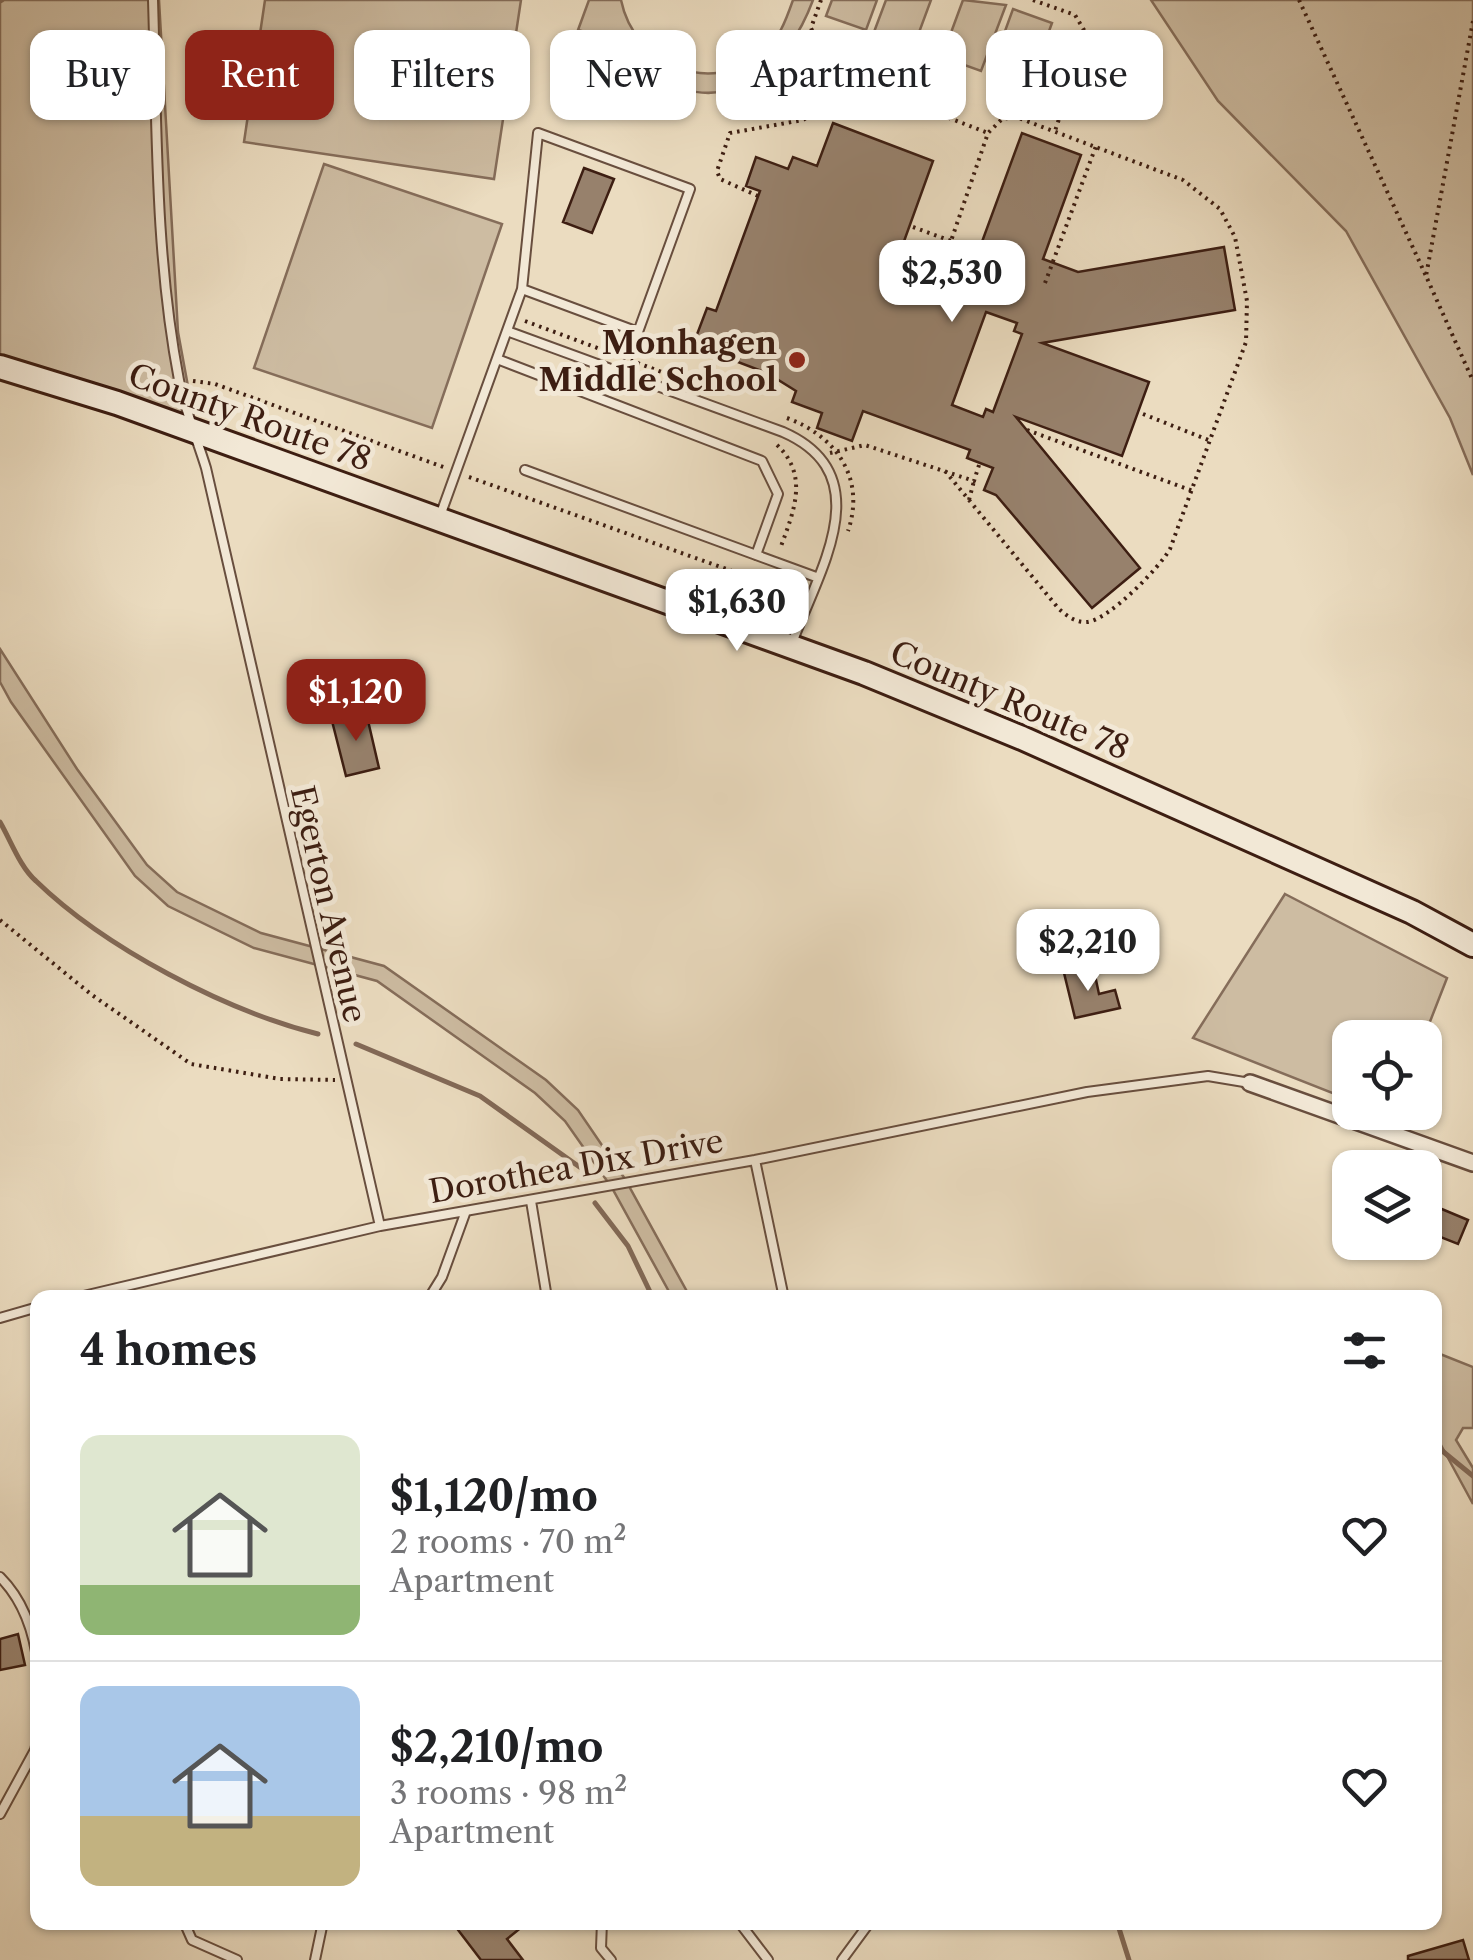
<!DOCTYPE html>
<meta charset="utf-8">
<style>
:root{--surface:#fff;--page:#f2f2f2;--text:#202124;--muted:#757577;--line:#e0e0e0;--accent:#8f2418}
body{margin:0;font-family:"Libre Caslon Text",serif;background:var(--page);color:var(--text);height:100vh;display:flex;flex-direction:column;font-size:38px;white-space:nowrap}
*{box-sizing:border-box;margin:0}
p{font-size:32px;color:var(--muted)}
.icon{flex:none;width:55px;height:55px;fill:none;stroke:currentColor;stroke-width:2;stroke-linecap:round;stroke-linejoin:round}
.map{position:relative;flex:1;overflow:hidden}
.details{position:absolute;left:30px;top:1290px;width:1412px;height:640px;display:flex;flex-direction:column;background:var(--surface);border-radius:20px;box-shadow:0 2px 8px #0004}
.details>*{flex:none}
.hud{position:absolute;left:30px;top:30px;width:1415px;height:90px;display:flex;gap:20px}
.buttons{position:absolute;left:1332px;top:1020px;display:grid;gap:20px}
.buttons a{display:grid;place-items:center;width:110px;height:110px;border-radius:20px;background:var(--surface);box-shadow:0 2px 8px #0004;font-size:50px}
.price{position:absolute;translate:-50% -85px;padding:0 22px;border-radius:20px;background:#fff;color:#222;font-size:32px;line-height:65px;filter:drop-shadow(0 2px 5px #0008)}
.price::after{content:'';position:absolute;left:50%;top:60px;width:30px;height:22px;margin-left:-15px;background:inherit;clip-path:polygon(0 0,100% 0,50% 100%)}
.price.selected{background:var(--accent);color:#fff}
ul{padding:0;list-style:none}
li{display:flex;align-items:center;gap:30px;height:250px;padding:0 50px}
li+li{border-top:2px solid var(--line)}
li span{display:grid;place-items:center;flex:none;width:280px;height:200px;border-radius:20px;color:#555}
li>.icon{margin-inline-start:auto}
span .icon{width:120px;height:120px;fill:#fffc;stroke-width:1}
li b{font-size:42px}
h2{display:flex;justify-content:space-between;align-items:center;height:120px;padding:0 50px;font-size:42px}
.tag{padding:0 35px;border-radius:20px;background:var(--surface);box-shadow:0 2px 8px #0004;font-size:35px;line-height:90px}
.tag.selected{background:var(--accent);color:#fff}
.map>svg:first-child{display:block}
.green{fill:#cdbca2;stroke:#856d5a;stroke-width:2.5}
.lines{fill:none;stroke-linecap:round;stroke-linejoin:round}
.stream{stroke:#826957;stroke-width:5}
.building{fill:#97816c;stroke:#3d1e12;stroke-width:2.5;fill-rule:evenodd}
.lane-casing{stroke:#684e3e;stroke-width:12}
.street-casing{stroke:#684e3e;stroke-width:20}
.secondary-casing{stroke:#3d1e12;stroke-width:28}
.path{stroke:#3d1e12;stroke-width:4;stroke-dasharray:2.5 5;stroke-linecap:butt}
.lane{stroke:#f2e8d6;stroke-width:8}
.street{stroke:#f2e8d6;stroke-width:15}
.secondary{stroke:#f2e8d6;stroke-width:22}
.poi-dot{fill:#8f2418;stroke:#f2e8d6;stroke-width:4}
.labels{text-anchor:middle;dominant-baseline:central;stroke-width:10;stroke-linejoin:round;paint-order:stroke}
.poi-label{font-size:32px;font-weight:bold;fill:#3d1e12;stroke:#f2e8d6;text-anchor:end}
.street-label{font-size:32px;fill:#3d1e12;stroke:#f2e8d6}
</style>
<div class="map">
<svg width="1473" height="1960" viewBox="0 0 1473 1960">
<rect width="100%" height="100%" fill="#ebdcc0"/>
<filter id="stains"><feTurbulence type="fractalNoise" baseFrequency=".002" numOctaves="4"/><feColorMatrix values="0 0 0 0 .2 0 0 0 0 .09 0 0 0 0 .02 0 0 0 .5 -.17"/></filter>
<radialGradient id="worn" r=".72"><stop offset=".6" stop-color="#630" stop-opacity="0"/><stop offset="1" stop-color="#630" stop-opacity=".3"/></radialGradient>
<path class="green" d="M0 0H159L178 332 196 430 0 365Z
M265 0H521L494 179 244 142Z
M589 0H621C634 64 709 97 761 54 779 40 786 20 793 0H813C788 68 731 119 656 78 640 69 630 51 616 42 605 37 590 34 578 30Z
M832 0H877L866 30 826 16Z
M886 0H931L914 46 874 32Z
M963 0 1006 5 981 71 942 57Z
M1151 0H1473V475L1450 418 1346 231 1218 101Z
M1013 9 1052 23 1028 89 989 75Z
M324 164 502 224 432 428 254 368Z
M0 649 77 769 147 865 177 892 261 933 384 966 546 1080 578 1110 625 1179 690 1297H672L612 1188 565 1121 535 1093 377 981 254 948 168 906 135 876 11 702 0 682Z
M1285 894 1447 978 1424 1037 1350 1038V1100L1193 1038Z
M1435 1352 1473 1367V1428H1463L1456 1440 1473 1468V1504L1435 1434Z"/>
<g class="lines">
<path class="stream" d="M0 1 2 0
M0 822C11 841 20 867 36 881 105 948 226 1011 318 1034
M356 1044 480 1096 588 1173
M595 1203 628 1246 653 1298
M1435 1445 1473 1476
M1117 1922 1129 1960"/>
</g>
<path class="building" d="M833 123 933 161 903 244 941 250 972 269 1022 133 1081 155 1043 259 1078 272 1224 247 1235 310 1042 343 1149 382 1122 456 1016 417 1140 568 1092 608 996 495 984 490 993 468 967 458 970 450 863 411 852 441 817 428 822 413 792 402 796 391 767 373 693 345 707 308 716 311 760 191 746 186 756 157 788 169 793 157 817 166ZM986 312 1017 323 1014 331 1022 334 993 412 986 409 983 417 952 405Z
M584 168 614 179 592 233 563 222Z
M366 712 379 768 346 776 332 721Z
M1093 966 1099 994 1115 990 1120 1008 1075 1018 1064 973Z
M1425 1202 1468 1220 1458 1244 1425 1231Z
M18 1634 25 1665 0 1670V1639Z
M452 1922H528L507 1939 523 1960H481Z
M1463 1940 1469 1960H1408V1956Z"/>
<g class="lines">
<defs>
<path id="lane" d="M153 0C157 127 155 255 179 380 185 410 197 439 206 468L380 1226
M507 331 783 432C881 475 819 570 792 643
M497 359 762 461 778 494 756 555
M525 470 816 577
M440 516 522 289 538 133 690 189 638 332 522 289
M755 1160 784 1298
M531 1201 547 1298
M75 1298 380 1226 755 1160 1087 1092 1208 1076 1250 1083
M429 1298 442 1277 466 1211
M0 1318 38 1307
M0 1577C24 1601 34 1632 38 1665
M0 1814 35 1750 38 1738
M184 1922 192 1940 237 1960
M602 1922 601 1948 611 1960
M739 1922 768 1960
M315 1960 323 1922
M842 1960 870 1922"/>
<path id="street" d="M1250 1083 1473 1163"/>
<path id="secondary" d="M0 367 117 403 864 673 1022 738 1412 912 1473 945"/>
</defs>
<use href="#lane" class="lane-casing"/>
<use href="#street" class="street-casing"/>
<use href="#secondary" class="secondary-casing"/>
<path class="path" d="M821 0 811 28 842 95
M1033 0 1075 15 1087 35 1055 131
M1299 0 1426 276
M1473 21 1426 276 1473 381
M758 196 720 179 717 171 730 133 803 120 842 95 862 90 887 94 988 133
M913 227 951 241
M1045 283 1096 146
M525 321 699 386
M193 381 215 384 446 468
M198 398 208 416
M1143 414 1211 441
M787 418C836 436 866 478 848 531
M1027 430 1193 491
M777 445C810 476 793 513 780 549
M830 453 865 445 974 481 979 465
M945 471 1059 609C1067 616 1076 623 1087 622 1109 620 1160 567 1170 549L1246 342 1247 301 1235 237 1220 209 1183 180 1016 117 1002 119 988 133 951 241 976 250 970 266
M469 477 799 595
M969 500 974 481
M0 920 92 995 191 1064 280 1079 335 1080"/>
<use href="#lane" class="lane"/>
<use href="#street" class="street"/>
<use href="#secondary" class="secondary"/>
</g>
<circle class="poi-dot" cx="797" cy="360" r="10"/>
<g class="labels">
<g class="poi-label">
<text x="777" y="342">Monhagen<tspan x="777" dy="37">Middle School</tspan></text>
</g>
<g class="street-label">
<text transform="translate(250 417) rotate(20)">County Route 78</text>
<text transform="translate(1010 700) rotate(23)">County Route 78</text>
<text transform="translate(329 904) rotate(77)">Egerton Avenue</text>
<text transform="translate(576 1166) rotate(-10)">Dorothea Dix Drive</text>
</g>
</g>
<rect width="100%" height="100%" filter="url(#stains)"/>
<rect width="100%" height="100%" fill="url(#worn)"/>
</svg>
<div class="buttons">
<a><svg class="icon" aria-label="locate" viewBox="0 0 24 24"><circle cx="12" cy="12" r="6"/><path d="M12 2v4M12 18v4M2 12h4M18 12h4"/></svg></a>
<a><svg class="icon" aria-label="layers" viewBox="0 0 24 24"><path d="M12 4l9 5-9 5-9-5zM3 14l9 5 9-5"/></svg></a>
</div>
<b class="price" style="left:952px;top:325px">$2,530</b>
<b class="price" style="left:737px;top:654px">$1,630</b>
<b class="price selected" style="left:356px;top:744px">$1,120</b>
<b class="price" style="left:1088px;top:994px">$2,210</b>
<div class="hud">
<a class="tag">Buy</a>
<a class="tag selected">Rent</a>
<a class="tag">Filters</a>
<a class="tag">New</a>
<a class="tag">Apartment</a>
<a class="tag">House</a>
</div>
<section class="details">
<h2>4 homes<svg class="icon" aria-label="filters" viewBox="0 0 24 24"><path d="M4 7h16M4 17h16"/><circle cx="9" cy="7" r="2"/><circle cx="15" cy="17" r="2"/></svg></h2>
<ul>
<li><span style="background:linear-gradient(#dfe7d0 75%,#8fb573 0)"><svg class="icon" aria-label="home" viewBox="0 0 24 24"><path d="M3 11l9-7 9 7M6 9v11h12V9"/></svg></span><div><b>$1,120/mo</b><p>2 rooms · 70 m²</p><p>Apartment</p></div><svg class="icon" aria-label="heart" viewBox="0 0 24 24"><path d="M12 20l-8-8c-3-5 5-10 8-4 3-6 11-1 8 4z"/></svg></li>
<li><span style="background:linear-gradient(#a9c7e8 65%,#c2b280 0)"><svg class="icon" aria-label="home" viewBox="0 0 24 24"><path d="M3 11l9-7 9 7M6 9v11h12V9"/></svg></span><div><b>$2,210/mo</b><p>3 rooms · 98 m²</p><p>Apartment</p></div><svg class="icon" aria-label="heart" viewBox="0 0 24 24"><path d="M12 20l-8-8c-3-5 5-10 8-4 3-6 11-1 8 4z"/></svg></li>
</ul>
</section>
</div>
